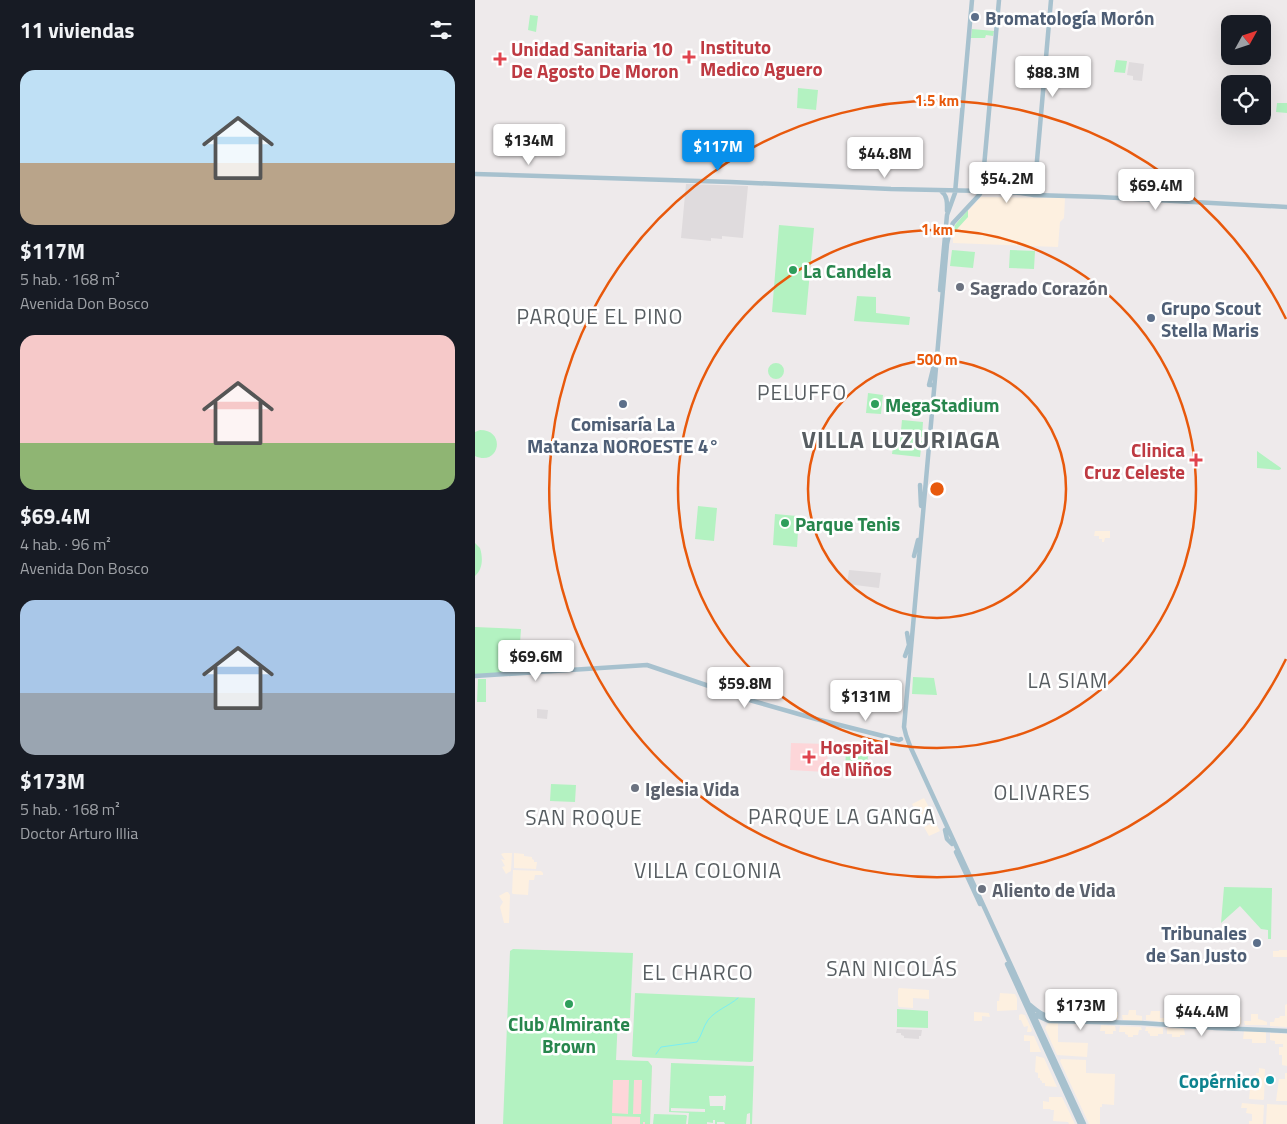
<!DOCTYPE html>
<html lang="es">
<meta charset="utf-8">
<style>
:root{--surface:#171b24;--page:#20242c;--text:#f1f3f6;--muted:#9ea1a6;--accent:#0890eb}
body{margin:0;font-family:"Titillium Web",sans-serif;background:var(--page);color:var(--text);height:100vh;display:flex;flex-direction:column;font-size:19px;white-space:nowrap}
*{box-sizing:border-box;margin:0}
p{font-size:16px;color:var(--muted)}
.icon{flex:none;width:28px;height:28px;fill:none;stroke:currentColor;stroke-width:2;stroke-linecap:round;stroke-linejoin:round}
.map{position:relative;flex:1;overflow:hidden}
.panel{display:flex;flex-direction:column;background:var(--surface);width:475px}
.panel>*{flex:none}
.needle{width:32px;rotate:50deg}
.fabs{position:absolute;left:746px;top:15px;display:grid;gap:10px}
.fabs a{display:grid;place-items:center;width:50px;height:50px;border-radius:10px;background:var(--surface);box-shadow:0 5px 20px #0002;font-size:25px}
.price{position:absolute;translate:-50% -42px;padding:0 11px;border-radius:5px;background:#fff;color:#222;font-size:16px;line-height:32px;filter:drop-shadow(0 1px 2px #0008)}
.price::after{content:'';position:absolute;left:50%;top:30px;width:15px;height:11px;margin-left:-8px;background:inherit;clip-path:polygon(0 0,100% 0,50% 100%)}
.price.selected{background:var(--accent);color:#fff}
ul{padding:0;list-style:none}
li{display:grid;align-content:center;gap:10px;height:265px;padding:0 20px}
li span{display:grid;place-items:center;height:155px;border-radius:15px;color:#555}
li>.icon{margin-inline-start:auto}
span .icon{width:90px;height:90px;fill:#fffc;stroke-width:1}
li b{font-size:21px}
h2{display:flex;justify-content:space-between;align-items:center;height:60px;padding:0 20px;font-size:21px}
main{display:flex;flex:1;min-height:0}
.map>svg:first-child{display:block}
.commercial{fill:#fdf0e0}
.education{fill:#dfdbdd}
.medical{fill:#fdd6d9}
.green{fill:#b3f2c1;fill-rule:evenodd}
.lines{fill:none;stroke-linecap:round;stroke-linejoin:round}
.stream{stroke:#7beef3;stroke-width:1}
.major{stroke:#a7c1ce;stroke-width:4.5}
.ring{fill:none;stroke:#e8590c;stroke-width:2.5}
.service-dot{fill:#5c6f8a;stroke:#fff;stroke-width:2}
.health-dot{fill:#e0444e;stroke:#fff;stroke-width:2}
.leisure-dot{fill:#2e9e5b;stroke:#fff;stroke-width:2}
.worship-dot{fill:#6b7280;stroke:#fff;stroke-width:2}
.culture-dot{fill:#0f9aa8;stroke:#fff;stroke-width:2}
.labels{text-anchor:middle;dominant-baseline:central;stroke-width:5;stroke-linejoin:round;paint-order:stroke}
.service-label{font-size:19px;font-weight:bold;fill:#4e5e75;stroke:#fff;text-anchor:start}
.health-label{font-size:19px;font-weight:bold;fill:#be3a42;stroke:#fff;text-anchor:start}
.leisure-label{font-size:19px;font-weight:bold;fill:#27864d;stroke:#fff;text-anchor:start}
.worship-label{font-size:19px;font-weight:bold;fill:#5b616d;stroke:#fff;text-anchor:start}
.culture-label{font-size:19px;font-weight:bold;fill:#0d838f;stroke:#fff;text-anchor:end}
.quarter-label{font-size:21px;letter-spacing:1px;fill:#575d61;stroke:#fff}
.district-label{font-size:24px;font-weight:bold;letter-spacing:1px;fill:#575d61;stroke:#fff}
.centre{fill:#e8590c;stroke:#fff;stroke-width:2.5}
.ring-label{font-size:15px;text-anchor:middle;font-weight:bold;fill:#e8590c;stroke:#fff;stroke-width:5;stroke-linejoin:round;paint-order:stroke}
</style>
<main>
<section class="panel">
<h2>11 viviendas<svg class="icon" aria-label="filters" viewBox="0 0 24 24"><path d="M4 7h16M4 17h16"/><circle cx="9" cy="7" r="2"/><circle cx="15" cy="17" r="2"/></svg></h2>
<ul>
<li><span style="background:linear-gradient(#bfe0f5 60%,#b9a48a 0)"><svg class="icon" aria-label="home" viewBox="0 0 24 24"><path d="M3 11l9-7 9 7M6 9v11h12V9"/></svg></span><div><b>$117M</b><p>5 hab. · 168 m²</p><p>Avenida Don Bosco</p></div></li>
<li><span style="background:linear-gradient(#f6c9c9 70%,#8fb573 0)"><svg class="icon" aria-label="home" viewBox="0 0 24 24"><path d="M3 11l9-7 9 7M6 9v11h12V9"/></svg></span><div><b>$69.4M</b><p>4 hab. · 96 m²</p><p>Avenida Don Bosco</p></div></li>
<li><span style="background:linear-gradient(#a9c7e8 60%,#9aa5b1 0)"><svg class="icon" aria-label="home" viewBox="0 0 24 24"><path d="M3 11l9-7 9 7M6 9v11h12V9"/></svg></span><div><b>$173M</b><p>5 hab. · 168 m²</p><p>Doctor Arturo Illia</p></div></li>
</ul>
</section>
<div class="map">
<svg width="812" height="1124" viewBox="0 0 812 1124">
<rect width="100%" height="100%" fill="#eeeaeb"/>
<path class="commercial" d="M506 197 590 198 589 218 585 222 583 247 478 243V232L480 225Z
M620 531H635V538H630L629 542H627V539H624V536H619Z
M449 798 459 817 458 819 449 823 445 813 442 814 437 804Z
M460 822 465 831 454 836 449 827Z
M29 853H37L36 871 31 874 27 867 30 866 26 859 30 860 26 854Z
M39 853 49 854V856L57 857V859L59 860V862H62L61 869 39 868Z
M38 870 66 871 68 873V875H60L59 880H54L53 895 38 894 37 893Z
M31 892H33L35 895 34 923H29L25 907 28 902 24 896Z
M804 950H812V957H798V951H804Z
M424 988 454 990V999L438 998V1008L424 1007 423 1005V990Z
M525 993 540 994 542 998V1010L522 1011V1001H524Z
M812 999V1027L795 1026V1022H799L800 1018H804L805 1016H810V1005L812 1004Z
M607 1007 613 1008V1013L622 1014V1019L598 1018V1011H607Z
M654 1010H661V1015L667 1016V1021L648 1020 647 1015H653Z
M632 1011 643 1012V1019H627L626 1014H632Z
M676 1011H685V1018H689V1022L671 1020V1015H675Z
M499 1012 514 1013 515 1017 507 1016V1021H499Z
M700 1012H704V1017H711L710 1022H693V1018H699Z
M727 1012H731V1017H740L739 1024 718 1023 717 1016H724V1014H726Z
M546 1014 550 1015 557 1030 556 1032H552L553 1026 549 1027 546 1020H544V1015Z
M751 1014H758V1017H766V1024L764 1025 743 1024V1019H746V1016H751Z
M776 1014H783V1019L787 1020 792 1022V1025H770L769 1021H776Z
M573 1023H583V1042L613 1043 612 1057 582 1055 570 1028Z
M626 1025 640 1026 641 1031H638V1034H630V1031H625Z
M645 1026 666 1027 667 1030H664L663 1035H658V1037H653V1035L650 1034V1032H644Z
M671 1027 688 1028V1034H683V1036H675V1034L673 1033V1031H670Z
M692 1028 709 1029 710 1035H705V1037H697V1034H692Z
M769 1031 791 1032V1043H777V1039H768Z
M795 1033 812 1034V1066L807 1065V1055H804V1047H808V1044H800V1041L795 1040Z
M549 1035 559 1036 566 1052H555V1041H549Z
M561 1056 569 1058 582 1087 570 1086V1083H567V1081L565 1080V1078H563V1073L560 1072Z
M586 1059 611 1060V1073L640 1074 639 1105 627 1104V1107H625V1124H614L585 1061Z
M784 1068 790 1069 789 1099 788 1100 774 1099 775 1089H778V1078L781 1077V1073H784Z
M810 1073H812V1101H801L804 1079H810Z
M574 1097H587L600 1124H594L593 1122 578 1121 579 1110H576L575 1109H568V1101L574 1102Z
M767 1103 789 1105 788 1124H774V1121H777V1114L771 1113 772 1108H766Z
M792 1104 812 1105V1124H791Z"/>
<path class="education" d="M654 62 669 64 667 81 658 80V76L652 75Z
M211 184 273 186 268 238 247 236V239L236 238V241L206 238Z
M374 570 406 573 404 588 372 584Z
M62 709 73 710 72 719 62 718Z
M422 1029 447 1030 446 1036H444V1039L429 1038V1036L426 1035V1033H421Z"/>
<path class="medical" d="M316 743 353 744 352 771 351 772 315 770Z
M132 1061H173L177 1066 175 1124H130Z"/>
<path class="green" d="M55 15 63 16 61 32 53 30Z
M497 29 519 31 518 36 511 35 510 38H496Z
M641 60 652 61 650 73 639 72Z
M323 88 343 90 341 110 322 108Z
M802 103H812V113L801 112Z
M493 210V217L483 228 478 235 480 225Z
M304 225 339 228 331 315 297 312Z
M477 250 500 252 498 268 475 266Z
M535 250 560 251 559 269 534 268Z
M382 296 401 297V313L435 317 434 325 379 321Z
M293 371a8 8 0 1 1 16 0a8 8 0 1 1-16 0Z
M393 393 408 395 406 414 391 413Z
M427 420 448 422 447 437H443V440L447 441 445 457 417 454 419 440 425 441Z
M5 430C32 430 24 467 0 456V432Z
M782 451 806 468V469L804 470 782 468Z
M223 506 242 508 239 541 220 539Z
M300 514 322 516 320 530 323 531 322 547 298 545Z
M0 543 5 548C8 558 8 569 0 576Z
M0 627 46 629 43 673 0 675Z
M438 677 459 678 462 695 437 694Z
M3 679H11V702H2Z
M371 750 393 754 392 773 370 772Z
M76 784 101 785 100 802 75 801Z
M749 887 797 888 796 939H793V930L786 929 765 906 746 923Z
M38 949 158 953 155 1018H143L141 1060 173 1061 177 1066 175 1124H170V1122H168V1124H165V1117L137 1116V1124H28L35 951ZM138 1080H154L153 1114 137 1113ZM159 1080H167L166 1114H158Z
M160 993 280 998 278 1061 276 1062 159 1057 157 1056Z
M422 1009 453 1011V1028L422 1027Z
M196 1063 279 1066 277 1124H275V1113L272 1114 271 1124H250L249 1122H242V1124H240V1120H238V1123L232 1122V1124H213L214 1113 194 1112ZM249 1095 251 1096 250 1110H248V1106H235L234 1096H249ZM196 1108 230 1109V1112L196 1111Z
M179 1114 211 1115 212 1116 211 1124H178Z"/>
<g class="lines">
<path class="stream" d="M181 1054 186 1047 222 1042C227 1035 228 1027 233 1020 241 1010 254 1006 263 998"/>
<path class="major" d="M524 0 507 189 505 194 478 223 475 230 472 244 429 727 431 735 435 746 609 1124
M0 174 256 182 416 189 509 191 546 193 559 195
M466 191C473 196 472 204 472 211
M559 195 625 197 812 207
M559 195 576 0
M465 290 472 215 480 193 497 0
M457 385H454L459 365
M445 485 446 506
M439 556 443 540
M430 656 434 645 432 633
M0 676 172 665 278 701 341 719 424 740 426 739
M470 830 472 839 477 844
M481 852 505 904
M532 964 605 1124
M555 1005C563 1012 570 1017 581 1018
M558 1014 574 1021 666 1023 741 1028 812 1031"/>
</g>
<g class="ring">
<circle cx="462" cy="489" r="129"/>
<circle cx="462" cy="489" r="259"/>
<path d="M811 659A388 388 0 1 1 811 319"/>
</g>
<g class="service-dot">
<circle cx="500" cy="17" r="5"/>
<circle cx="676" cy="318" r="5"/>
<circle cx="148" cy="404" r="5"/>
<circle cx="782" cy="943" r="5"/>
</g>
<g class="health-dot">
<path d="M211.5 49.5h5v5h5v5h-5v5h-5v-5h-5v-5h5z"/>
<path d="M22.5 51.5h5v5h5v5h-5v5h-5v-5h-5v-5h5z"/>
<path d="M718.5 452.5h5v5h5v5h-5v5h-5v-5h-5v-5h5z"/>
<path d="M331.5 749.5h5v5h5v5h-5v5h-5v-5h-5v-5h5z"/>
</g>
<g class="leisure-dot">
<circle cx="318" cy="270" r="5"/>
<circle cx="400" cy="404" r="5"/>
<circle cx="310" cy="523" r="5"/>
<circle cx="94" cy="1004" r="5"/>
</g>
<g class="worship-dot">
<circle cx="485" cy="287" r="5"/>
<circle cx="160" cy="788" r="5"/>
<circle cx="507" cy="889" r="5"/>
</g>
<circle class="culture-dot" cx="795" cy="1080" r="5"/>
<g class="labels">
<g class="service-label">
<text x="510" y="17">Bromatología Morón</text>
<text x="686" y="307">Grupo Scout<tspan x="686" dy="22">Stella Maris</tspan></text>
<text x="148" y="423" text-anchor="middle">Comisaría La<tspan x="148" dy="22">Matanza NOROESTE 4°</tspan></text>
<text x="772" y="932" text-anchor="end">Tribunales<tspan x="772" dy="22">de San Justo</tspan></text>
</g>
<g class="health-label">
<text x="225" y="46">Instituto<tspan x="225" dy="22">Medico Aguero</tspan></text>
<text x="36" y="48">Unidad Sanitaria 10<tspan x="36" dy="22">De Agosto De Moron</tspan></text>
<text x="710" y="449" text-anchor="end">Clinica<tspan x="710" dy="22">Cruz Celeste</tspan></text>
<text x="345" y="746">Hospital<tspan x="345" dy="22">de Niños</tspan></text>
</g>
<g class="leisure-label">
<text x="328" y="270">La Candela</text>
<text x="410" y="404">MegaStadium</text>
<text x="320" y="523">Parque Tenis</text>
<text x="94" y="1023" text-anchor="middle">Club Almirante<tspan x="94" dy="22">Brown</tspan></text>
</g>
<g class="worship-label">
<text x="495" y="287">Sagrado Corazón</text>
<text x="170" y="788">Iglesia Vida</text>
<text x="517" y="889">Aliento de Vida</text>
</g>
<g class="culture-label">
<text x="785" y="1080">Copérnico</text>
</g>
<g class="quarter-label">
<text x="125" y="316">PARQUE EL PINO</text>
<text x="327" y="392">PELUFFO</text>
<text x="593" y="680">LA SIAM</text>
<text x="567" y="792">OLIVARES</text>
<text x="367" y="816">PARQUE LA GANGA</text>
<text x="109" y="817">SAN ROQUE</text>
<text x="233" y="870">VILLA COLONIA</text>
<text x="417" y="968">SAN NICOLÁS</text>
<text x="223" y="972">EL CHARCO</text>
</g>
<g class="district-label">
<text x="426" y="439">VILLA LUZURIAGA</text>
</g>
</g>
<circle cx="462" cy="489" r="8" class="centre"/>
<g class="ring-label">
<text x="462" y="106">1.5 km</text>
<text x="462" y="235">1 km</text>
<text x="462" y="365">500 m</text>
</g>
</svg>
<div class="fabs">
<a><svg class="needle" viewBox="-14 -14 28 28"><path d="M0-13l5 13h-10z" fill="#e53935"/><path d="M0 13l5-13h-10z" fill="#9ea1a6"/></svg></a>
<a><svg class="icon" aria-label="locate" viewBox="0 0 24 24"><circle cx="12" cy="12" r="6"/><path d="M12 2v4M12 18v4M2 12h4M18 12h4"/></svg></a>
</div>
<b class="price" style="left:578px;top:98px">$88.3M</b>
<b class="price" style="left:54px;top:166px">$134M</b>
<b class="price selected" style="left:243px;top:172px">$117M</b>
<b class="price" style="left:410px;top:179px">$44.8M</b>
<b class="price" style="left:532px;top:204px">$54.2M</b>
<b class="price" style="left:681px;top:211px">$69.4M</b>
<b class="price" style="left:61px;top:682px">$69.6M</b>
<b class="price" style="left:270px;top:709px">$59.8M</b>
<b class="price" style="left:391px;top:722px">$131M</b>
<b class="price" style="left:606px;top:1031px">$173M</b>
<b class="price" style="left:727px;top:1037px">$44.4M</b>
</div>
</main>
